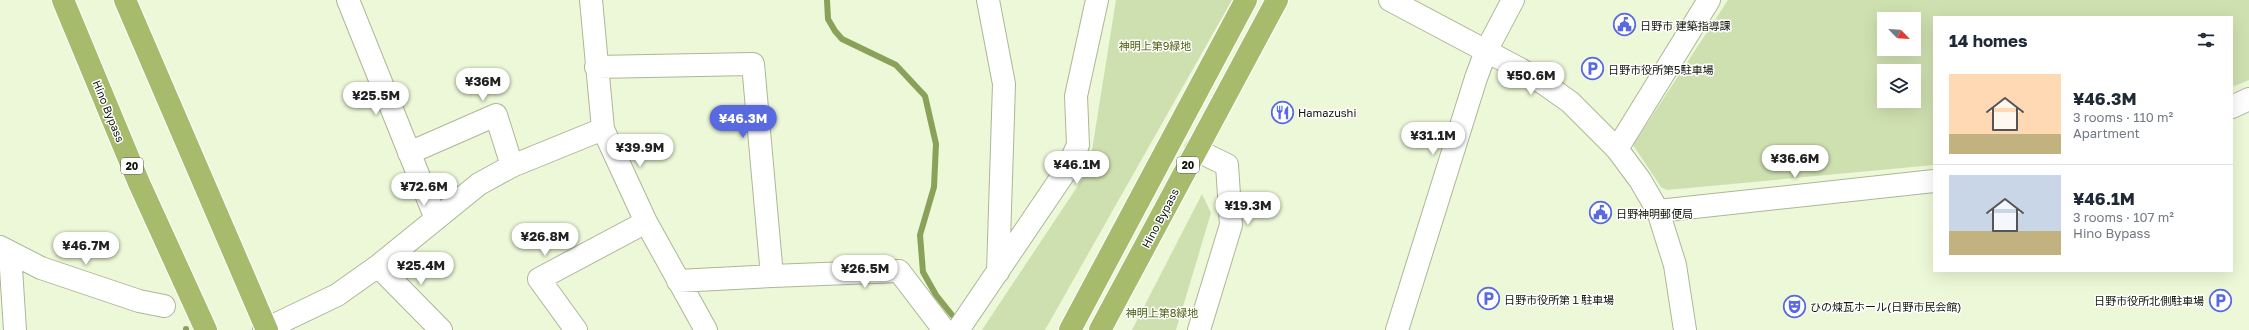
<!DOCTYPE html>
<meta charset="utf-8">
<style>
:root{--surface:#fff;--page:#f2f2f3;--text:#1f2937;--muted:#747a83;--line:#e0e1e3;--accent:#5969e0}
body{margin:0;font-family:"Golos Text","Noto Sans JP",sans-serif;background:var(--page);color:var(--text);height:100vh;display:flex;flex-direction:column;font-size:15px;white-space:nowrap}
*{box-sizing:border-box;margin:0}
p{font-size:13px;color:var(--muted)}
.icon{flex:none;width:22px;height:22px;fill:none;stroke:currentColor;stroke-width:2;stroke-linecap:round;stroke-linejoin:round}
.map{position:relative;flex:1;overflow:hidden}
.drawer{position:absolute;left:1933px;top:16px;width:300px;height:256px;display:flex;flex-direction:column;background:var(--surface);border-radius:0px;box-shadow:0 4px 16px #0002}
.drawer>*{flex:none}
.needle{width:26px;rotate:115deg}
.controls{position:absolute;left:1877px;top:12px;display:grid;gap:8px}
.controls a{display:grid;place-items:center;width:44px;height:44px;border-radius:0px;background:var(--surface);box-shadow:0 4px 16px #0002;font-size:20px}
.price{position:absolute;translate:-50% -34px;padding:0 9px;border-radius:14px;background:#fff;color:#222;font-size:13px;line-height:26px;filter:drop-shadow(0 1px 2px #0008)}
.price::after{content:'';position:absolute;left:50%;top:24px;width:12px;height:9px;margin-left:-6px;background:inherit;clip-path:polygon(0 0,100% 0,50% 100%)}
.price.on{background:var(--accent);color:#fff}
ul{padding:0;list-style:none}
li{display:flex;align-items:center;gap:12px;height:100px;padding:0 16px}
li+li{border-top:1px solid var(--line)}
li span{display:grid;place-items:center;flex:none;width:112px;height:80px;border-radius:0px;color:#555}
li>.icon{margin-inline-start:auto}
span .icon{width:48px;height:48px;fill:#fffc;stroke-width:1}
li b{font-size:17px}
h2{display:flex;justify-content:space-between;align-items:center;height:48px;padding:0 16px;font-size:17px}
.map>svg:first-child{display:block}
.green{fill:#cfe0b0;fill-rule:evenodd}
.lines{fill:none;stroke-linecap:round;stroke-linejoin:round}
.stream{stroke:#8aa159;stroke-width:6}
.minor-casing{stroke:#acb798;stroke-width:24}
.tertiary-casing{stroke:#acb798;stroke-width:24}
.trunk-casing{stroke:#fff;stroke-width:24}
.minor{stroke:#fff;stroke-width:22}
.tertiary{stroke:#fff;stroke-width:22}
.trunk{stroke:#a6bc6c;stroke-width:22}
.labels{text-anchor:middle;dominant-baseline:central;stroke-width:3;stroke-linejoin:round;paint-order:stroke}
.shield{fill:#fff;stroke:#585b54;stroke-width:1}
.shield-label{font-size:10px;font-weight:bold;fill:#11150a}
.poi-label{font-size:11px;fill:#11150a;stroke:#fff;text-anchor:start}
.park-label{font-size:11px;fill:#4a5e0d;stroke:#fff}
.street-label{font-size:11px;fill:#11150a;stroke:#fff}
</style>
<div class="map">
<svg width="2249" height="330" viewBox="0 0 2249 330">
<rect width="100%" height="100%" fill="#ecf8d7"/>
<path class="green" d="M1116 0H1232L1045 330H982L1089 169Z
M1728 0H2249V80L2232 87V17H1934V165L1667 190 1661 187 1633 145ZM1884 19H1914V49H1884ZM1884 71H1914V101H1884Z
M1202 194 1211 213 1176 330H1132Z"/>
<g class="lines">
<path class="stream" d="M827 0 828 19 835 31 842 39 896 65 925 96 936 144 934 187 920 235 923 272 936 295 952 315
M186 329V330"/>
<defs>
<path id="minor" d="M348 0 436 219
M591 0 603 129 646 222 706 330
M988 0 1004 84 998 272
M596 67 753 64 772 276 678 281
M1617 149 1709 0
M1196 150 1227 165 1231 225 1199 330
M409 153 496 115 512 166
M0 247 41 268 139 301 164 306
M10 253 15 330
M378 266 441 330
M772 276 899 271 944 330
M264 330 337 295 378 266 479 184 512 166 603 129
M576 330 539 279 646 222
M958 330 1067 169 1078 145 1076 96 1097 0
M1397 330 1476 78 1486 51 1513 0"/>
<path id="tertiary" d="M1390 0 1520 69 1546 85 1570 102 1617 149 1640 180 1658 211 1675 265 1685 330
M2232 107 2249 99
M1658 211 1934 181"/>
<path id="trunk" d="M63 0 139 183 206 330
M125 0 267 330
M1070 330 1246 0
M1100 330 1277 0"/>
</defs>
<use href="#minor" class="minor-casing"/>
<use href="#tertiary" class="tertiary-casing"/>
<use href="#trunk" class="trunk-casing"/>
<use href="#minor" class="minor"/>
<use href="#tertiary" class="tertiary"/>
<use href="#trunk" class="trunk"/>
</g>
<defs>
<symbol id="civic-ring" viewBox="-11 -11 22 22"><circle r="9.5" fill="#fff" stroke="#5969e0" stroke-width="1.5"/><path d="M-.6-6.5H3V-4.5H.6V-3L4-1V1h2V6H-6V1h2V-1L-.6-3ZM-1.2 2.5V6h2.4V2.5Z" fill="#5969e0"/></symbol>
<symbol id="parking-ring" viewBox="-11 -11 22 22"><circle r="9.5" fill="#fff" stroke="#5969e0" stroke-width="1.5"/><path d="M-3.5-5.5H1a3.5 3.5 0 0 1 0 7H-1V5.5H-3.5ZM-1-3.4V-.6H.8a1.4 1.4 0 0 0 0-2.8Z" fill="#5969e0"/></symbol>
<symbol id="restaurant-ring" viewBox="-11 -11 22 22"><circle r="9.5" fill="#fff" stroke="#5969e0" stroke-width="1.5"/><path d="M-5-6h1v4h1v-4h1v4h1v-4h1v5L-1.5 .5V6h-2V.5L-5-1ZM5-6V6H3V1.5H1.5Q1.5-4 5-6Z" fill="#5969e0"/></symbol>
<symbol id="theatre-ring" viewBox="-11 -11 22 22"><circle r="9.5" fill="#fff" stroke="#5969e0" stroke-width="1.5"/><path d="M-5-5.5Q0-4 5-5.5V0Q5 5 0 6Q-5 5-5 0ZM-3.3-2.5H-1v1.5H-3.3ZM1-2.5H3.3v1.5H1ZM-2.8 1Q0 5.5 2.8 1Z" fill="#5969e0"/></symbol>
</defs>
<g fill-rule="evenodd">
<use href="#civic-ring" x="1612" y="12" width="25" height="25"/>
<use href="#parking-ring" x="1580" y="56" width="25" height="25"/>
<use href="#restaurant-ring" x="1270" y="100" width="25" height="25"/>
<use href="#civic-ring" x="1588" y="200" width="25" height="25"/>
<use href="#parking-ring" x="1476" y="286" width="25" height="25"/>
<use href="#parking-ring" x="2208" y="288" width="25" height="25"/>
<use href="#theatre-ring" x="1782" y="294" width="25" height="25"/>
</g>
<g class="labels">
<g class="shield">
<rect x="1177" y="157" width="22" height="16" rx="3"/>
<rect x="121" y="158" width="22" height="16" rx="3"/>
</g>
<g class="shield-label">
<text x="1188" y="165">20</text>
<text x="132" y="166">20</text>
</g>
<g class="poi-label">
<text x="1640" y="25">日野市 建築指導課</text>
<text x="1608" y="69">日野市役所第5駐車場</text>
<text x="1298" y="112">Hamazushi</text>
<text x="1616" y="213">日野神明郵便局</text>
<text x="1504" y="299">日野市役所第１駐車場</text>
<text x="2204" y="300" text-anchor="end">日野市役所北側駐車場</text>
<text x="1810" y="306">ひの煉瓦ホール(日野市民会館)</text>
</g>
<g class="park-label">
<text x="1155" y="45">神明上第9緑地</text>
<text x="1162" y="312">神明上第8緑地</text>
</g>
<g class="street-label">
<text transform="translate(109 111) rotate(68)">Hino Bypass</text>
<text transform="translate(1160 218) rotate(-62)">Hino Bypass</text>
</g>
</g>
</svg>
<div class="controls">
<a><svg class="needle" viewBox="-14 -14 28 28"><path d="M0-13l5 13h-10z" fill="#e53935"/><path d="M0 13l5-13h-10z" fill="#747a83"/></svg></a>
<a><svg class="icon" aria-label="layers" viewBox="0 0 24 24"><path d="M12 4l9 5-9 5-9-5zM3 14l9 5 9-5"/></svg></a>
</div>
<b class="price" style="left:1531px;top:96px">¥50.6M</b>
<b class="price" style="left:483px;top:102px">¥36M</b>
<b class="price" style="left:376px;top:116px">¥25.5M</b>
<b class="price on" style="left:743px;top:139px">¥46.3M</b>
<b class="price" style="left:1433px;top:156px">¥31.1M</b>
<b class="price" style="left:640px;top:168px">¥39.9M</b>
<b class="price" style="left:1795px;top:179px">¥36.6M</b>
<b class="price" style="left:1077px;top:185px">¥46.1M</b>
<b class="price" style="left:424px;top:207px">¥72.6M</b>
<b class="price" style="left:1248px;top:226px">¥19.3M</b>
<b class="price" style="left:545px;top:257px">¥26.8M</b>
<b class="price" style="left:86px;top:266px">¥46.7M</b>
<b class="price" style="left:421px;top:286px">¥25.4M</b>
<b class="price" style="left:865px;top:289px">¥26.5M</b>
<section class="drawer">
<h2>14 homes<svg class="icon" aria-label="filters" viewBox="0 0 24 24"><path d="M4 7h16M4 17h16"/><circle cx="9" cy="7" r="2"/><circle cx="15" cy="17" r="2"/></svg></h2>
<ul>
<li><span style="background:linear-gradient(#ffd9b3 75%,#c2b280 0)"><svg class="icon" aria-label="home" viewBox="0 0 24 24"><path d="M3 11l9-7 9 7M6 9v11h12V9"/></svg></span><div><b>¥46.3M</b><p>3 rooms · 110 m²</p><p>Apartment</p></div></li>
<li><span style="background:linear-gradient(#c9d6e8 70%,#c2b280 0)"><svg class="icon" aria-label="home" viewBox="0 0 24 24"><path d="M3 11l9-7 9 7M6 9v11h12V9"/></svg></span><div><b>¥46.1M</b><p>3 rooms · 107 m²</p><p>Hino Bypass</p></div></li>
</ul>
</section>
</div>
